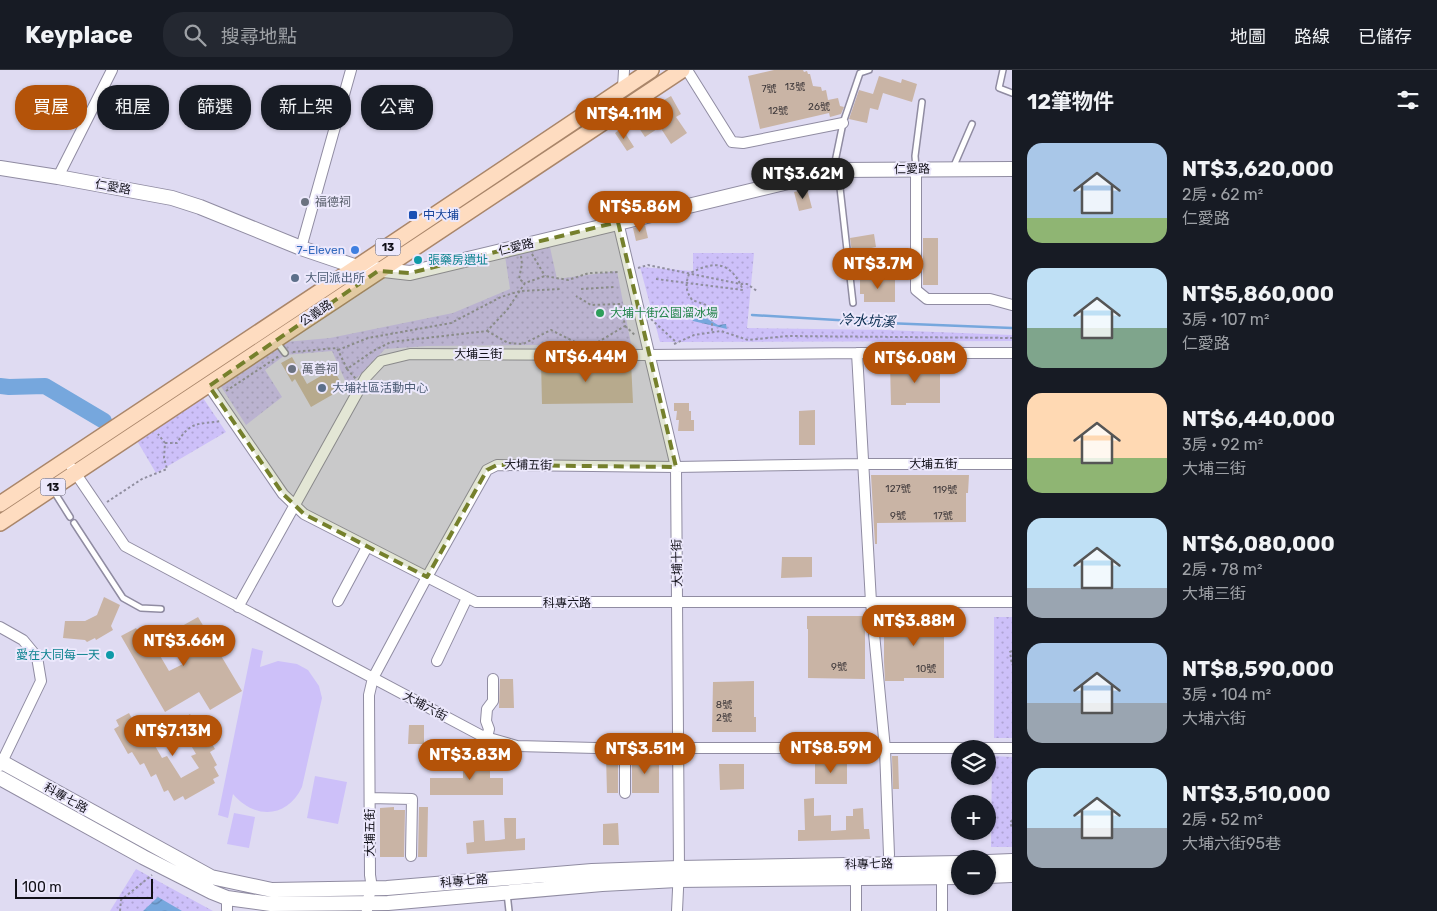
<!DOCTYPE html>
<html lang="zh-TW">
<meta charset="utf-8">
<style>
:root{--surface:#171b24;--page:#242831;--text:#f1f3f6;--muted:#9ea1a6;--line:#363941;--accent:#b45309}
body{margin:0;font-family:Rubik,"Noto Sans TC",sans-serif;background:var(--page);color:var(--text);height:100vh;display:flex;flex-direction:column;font-size:19px;white-space:nowrap}
*{box-sizing:border-box;margin:0}
p{font-size:16px;color:var(--muted)}
.icon{flex:none;width:28px;height:28px;fill:none;stroke:currentColor;stroke-width:2;stroke-linecap:round;stroke-linejoin:round}
.map{position:relative;flex:1;overflow:hidden}
.sheet{display:flex;flex-direction:column;background:var(--surface);width:425px}
.sheet>*{flex:none}
.banner{position:absolute;left:15px;top:15px;width:475px;height:45px;display:flex;gap:10px}
.buttons{position:absolute;left:951px;top:670px;display:grid;gap:10px}
.buttons a{display:grid;place-items:center;width:45px;height:45px;border-radius:50%;background:var(--surface);box-shadow:0 1px 4px #0004;font-size:25px}
.scale{position:absolute;left:15px;bottom:12px;width:138px;box-sizing:border-box;padding-left:5px;border:2px solid #111018;border-top:0;font-size:14px;line-height:18px;white-space:nowrap;color:#111018;-webkit-text-stroke:4px #ece8fc;paint-order:stroke}
.price{position:absolute;translate:-50% -42px;padding:0 11px;border-radius:18px;background:var(--accent);color:#fff;font-size:16px;line-height:32px;filter:drop-shadow(0 1px 2px #0008)}
.price::after{content:'';position:absolute;left:50%;top:30px;width:15px;height:11px;margin-left:-8px;background:inherit;clip-path:polygon(0 0,100% 0,50% 100%)}
.price.active{background:#222;color:#fff}
ul{padding:0;list-style:none}
li{display:flex;align-items:center;gap:15px;height:125px;padding:0 15px}
li span{display:grid;place-items:center;flex:none;width:140px;height:100px;border-radius:15px;color:#555}
li>.icon{margin-inline-start:auto}
span .icon{width:60px;height:60px;fill:#fffc;stroke-width:1}
li b{font-size:21px}
h2{display:flex;justify-content:space-between;align-items:center;height:60px;padding:0 15px;font-size:21px}
.tag{padding:0 18px;border-radius:20px;background:var(--surface);box-shadow:0 1px 4px #0004;font-size:18px;line-height:45px}
.tag.active{background:var(--accent);color:#fff}
header{display:flex;align-items:center;gap:30px;box-sizing:border-box;height:70px;padding:0 25px;background:var(--surface);border-bottom:1px solid var(--line)}
header strong{font-size:24px}
nav{display:flex;gap:28px;margin-inline-start:auto;font-size:18px}
.search{width:350px;height:45px;background:var(--page);display:flex;align-items:center;gap:12px;box-sizing:border-box;padding:0 18px;border-radius:20px;color:var(--muted);font-size:19px}
main{display:flex;flex:1;min-height:0}
.map>svg:first-child{display:block}
.green{fill:#cdc0f9}
.park{fill:url(#park-dots)}
.water{fill:url(#water-waves)}
.lines{fill:none;stroke-linecap:round;stroke-linejoin:round}
.stream{stroke:#76a7dd;stroke-width:2.5}
.river{stroke:#76a7dd;stroke-width:16}
.building{fill:#c9b4a5}
.lane-casing{stroke:#908ca2;stroke-width:8}
.street-casing{stroke:#908ca2;stroke-width:12}
.secondary-casing{stroke:#908ca2;stroke-width:16}
.primary-casing{stroke:#aa866a;stroke-width:18}
.path{stroke:#908e9f;stroke-width:2;stroke-dasharray:2.5 2.5;stroke-linecap:butt}
.lane{stroke:#fff;stroke-width:5}
.street{stroke:#fff;stroke-width:10}
.secondary{stroke:#fff;stroke-width:14}
.primary{stroke:#fedcc0;stroke-width:15}
.marked{fill:#75802c;fill-opacity:0.2;stroke:#75802c;stroke-width:4;stroke-dasharray:10 6;stroke-linejoin:round}
.worship-dot{fill:#6b7280;stroke:#ece8fc;stroke-width:2}
.transit-dot{fill:#1a4fb4;stroke:#ece8fc;stroke-width:2}
.shop-dot{fill:#3f7fe0;stroke:#ece8fc;stroke-width:2}
.culture-dot{fill:#0f9aa8;stroke:#ece8fc;stroke-width:2}
.service-dot{fill:#5c6f8a;stroke:#ece8fc;stroke-width:2}
.leisure-dot{fill:#2e9e5b;stroke:#ece8fc;stroke-width:2}
.labels{text-anchor:middle;dominant-baseline:central;stroke-width:4;stroke-linejoin:round;paint-order:stroke}
.number-label{font-size:10px;fill:#3f393b}
.shield{fill:#ece8fc;stroke:#53515c;stroke-width:1}
.shield-label{font-size:11px;font-weight:bold;fill:#111018}
.street-label{font-size:12px;fill:#111018;stroke:#ece8fc}
.worship-label{font-size:12px;fill:#5b616d;stroke:#ece8fc;text-anchor:start}
.transit-label{font-size:12px;fill:#164399;stroke:#ece8fc;text-anchor:start}
.shop-label{font-size:12px;fill:#366cbe;stroke:#ece8fc;text-anchor:end}
.culture-label{font-size:12px;fill:#0d838f;stroke:#ece8fc;text-anchor:start}
.service-label{font-size:12px;fill:#4e5e75;stroke:#ece8fc;text-anchor:start}
.leisure-label{font-size:12px;fill:#27864d;stroke:#ece8fc;text-anchor:start}
.water-label{font-size:14px;font-style:italic;fill:#0a2e50;stroke:#ece8fc}
</style>
<header>
<strong>Keyplace</strong>
<div class="search"><svg class="icon" aria-label="search" viewBox="0 0 24 24"><circle cx="10" cy="10" r="6"/><path d="M15 15l6 6"/></svg>搜尋地點</div>
<nav><a>地圖</a><a>路線</a><a>已儲存</a></nav>
</header>
<main>
<div class="map">
<svg width="1012" height="841" viewBox="0 0 1012 841">
<defs>
<pattern id="park-dots" width="8" height="8" patternUnits="userSpaceOnUse" patternTransform="scale(1.25)"><rect width="8" height="8" fill="#cdc0f9"/><path d="M2 2h.1M6 6h.1" fill="none" stroke="#afa4d5" stroke-width="1.8" stroke-linecap="round"/></pattern>
<pattern id="water-waves" width="16" height="10" patternUnits="userSpaceOnUse" patternTransform="scale(1.25)"><rect width="16" height="10" fill="#76a7dd"/><path d="M0 5q4-4 8 0t8 0" fill="none" stroke="#5f87b2"/></pattern>
</defs>
<rect width="100%" height="100%" fill="#dfdbf2"/>
<path class="green" d="M252 578 263 581 260 597 278 591 297 594 308 600 319 616 322 628 302 717C287 749 254 749 233 724L228 748 218 745Z
M315 706 347 712 338 754 307 748Z
M234 743 255 747 249 778 227 774Z"/>
<path class="park" d="M549 173 557 209 617 201 631 274 427 276 385 279 348 317 332 281 285 285 265 300 282 327 246 355 220 315 285 272 330 268 453 243 510 219 505 186Z
M693 183H754L747 258 886 260 1012 265V271L660 272 640 197 693 201Z
M203 328 226 362 156 403 136 369Z
M1012 547V668H994V547Z
M992 686 1012 687V777H991Z
M136 799 213 841H110Z"/>
<path class="water" d="M683 235 718 255 726 254 727 259 693 251 690 245 680 242 679 238Z
M158 827 182 841H143Z"/>
<g class="lines">
<path class="stream" d="M752 245 886 253 1012 258"/>
<path class="river" d="M0 316 9 317 45 316 104 351"/>
</g>
<path class="building" d="M774 0H803L804 2 807 1 808 4H810L813 16 821 17 822 21 826 20 828 30 838 28 840 36 844 37 841 44 830 47 829 43 760 59 748 6Z
M879 6 901 13 902 9 917 14 912 32 883 23 878 40 870 38 867 53 849 49 859 20 873 24Z
M671 26 681 44 676 47 687 63 671 74 660 57 645 67 635 52 650 43 648 39Z
M622 58 634 77 627 81 615 63Z
M807 119 812 138 799 141 794 122Z
M645 155 648 168 636 171 633 158Z
M874 164 876 177 852 182 850 168Z
M923 168H938V215H923Z
M860 208H895V232H864V224H860Z
M292 287 307 314 333 299 344 318 311 337 295 309 292 312 281 293Z
M541 291 631 292 633 333 542 334Z
M890 293 940 294V333H906V335H891Z
M674 333H689V341H691V350H694V361H678L679 350H676L677 341H674Z
M815 340V375H799V341Z
M871 405H969L968 423H966V452L877 453V474H875Z
M782 487H812V507L781 508Z
M104 527 120 535 111 556 113 560 96 570 95 568 87 572 85 570 63 568 65 551H85L97 545Z
M884 545H944V608H904V611H885L884 592Z
M807 546H865V609L808 608V559H807Z
M198 547 242 621 210 640 199 622 165 642 121 566 136 558 139 563 145 560 169 601 183 594 166 565Z
M500 609H513L514 638H499Z
M754 611V647H756V662H712L713 612Z
M129 643 140 664 142 662 150 675 154 674 162 688 167 686 181 708 199 698 191 686 196 684 189 672 195 668 184 648 190 644 192 647 197 645 199 648 204 645 213 662 207 665 215 679 210 682 217 695 214 697 219 706 213 709 215 713 185 730 183 726 174 731 168 720 164 722 156 704 151 707 144 693 140 695 132 682 128 684 114 659 119 656 116 650Z
M409 655H424V674H408Z
M430 672H462V688H430Z
M606 686H618V723H607Z
M632 686 659 687V723H632Z
M892 686H898L899 719H893Z
M463 687H490V708H503V725H430V708H463Z
M719 694H744V719L720 720Z
M815 694H847V714H815Z
M814 728V746L831 745V761L846 760V746H853V739L863 738 864 759H869L870 769 798 771V760H805L804 729Z
M394 737V740H405L404 787H380V738Z
M419 737H428L427 787H418Z
M504 748H516V769L525 768V780L467 784 466 773 474 772 473 751 484 750 485 771 499 770 505 769Z
M618 753 619 775H603V754Z"/>
<g class="lines">
<defs>
<path id="lane" d="M1003 0 999 18 1012 23
M916 98 915 86 922 32
M953 98 972 54
M853 233 838 100 835 92 843 53 860 3 869 0
M276 271 285 283
M53 420 70 447
M74 453 123 528 141 538 161 539
M507 823 509 841"/>
<path id="street" d="M687 0 732 72 743 73 843 53
M623 18 624 0
M916 99V220L927 229H990L1012 235
M58 107 112 0
M618 152 676 397 679 798 677 841
M301 178 351 0
M857 283 871 532 885 679 889 785
M209 316 283 424 304 444 476 532H1012
M72 398 125 476 482 666 517 676 596 678H1012
M338 531 367 477
M238 537 366 307 381 291 410 284 650 285 857 283H1012
M0 557 23 570 37 587 41 611 0 696
M437 591 467 528
M487 667 489 659 486 651 487 639 493 631V609
M625 723V678
M370 728 412 729 411 786
M856 809V841
M227 841V828
M367 841 366 834 372 818 370 805 369 625 373 608 427 507 487 400 497 395 676 397 862 394H1012
M942 841V802"/>
<path id="secondary" d="M0 98 58 107 172 128 200 137 301 178 357 197 410 203 838 100 1012 99
M0 691 211 807 272 820 387 818 592 801 679 798 960 793
M0 708 143 787 212 822 227 828 271 834 388 833 602 814 677 810 960 807
M988 792 1012 791
M988 806 1012 805"/>
<path id="primary" d="M0 434 357 197 651 0
M0 453 682 0"/>
</defs>
<use href="#lane" class="lane-casing"/>
<use href="#street" class="street-casing"/>
<use href="#secondary" class="secondary-casing"/>
<use href="#primary" class="primary-casing"/>
<path class="path" d="M532 184 545 206
M521 186 522 194 519 209 525 213
M638 198 648 195 741 214H747L757 221
M656 209 743 220C731 191 714 190 689 204 685 215 686 221 692 230L712 237V262
M581 219 614 217
M651 249 677 273
M625 256 636 266
M487 261 508 273 523 274 551 260 575 272H598L625 256 621 234 591 235 576 226
M674 274 694 265 721 261 748 270 788 266 1012 268
M338 280 368 268 451 253 501 227 520 221 562 219
M293 282 337 278 347 299 373 281 391 272 487 261 507 240 525 213 545 206 568 210 589 203 619 202
M347 299 356 309
M226 321 279 286
M165 373H177C191 350 198 355 221 351
M107 432 142 409 167 399 164 388 165 373 158 364
M1012 581 1010 582 1012 595
M1012 750 1010 753 1012 757
M120 841 121 830 152 805"/>
<use href="#lane" class="lane"/>
<use href="#street" class="street"/>
<use href="#secondary" class="secondary"/>
<use href="#primary" class="primary"/>
</g>
<path class="marked" d="M618 152 676 397 497 395 487 400 427 507 304 444 283 424 209 316 378 201 410 203Z"/>
<g class="worship-dot">
<circle cx="305" cy="132" r="5"/>
<circle cx="292" cy="299" r="5"/>
</g>
<rect class="transit-dot" x="408" y="140" width="10" height="10" rx="2.5"/>
<circle class="shop-dot" cx="355" cy="180" r="5"/>
<g class="culture-dot">
<circle cx="418" cy="190" r="5"/>
<circle cx="110" cy="585" r="5"/>
</g>
<g class="service-dot">
<circle cx="295" cy="208" r="5"/>
<circle cx="322" cy="318" r="5"/>
</g>
<circle class="leisure-dot" cx="600" cy="243" r="5"/>
<g class="labels">
<g class="number-label">
<text x="795" y="17">13號</text>
<text x="769" y="19">7號</text>
<text x="819" y="37">26號</text>
<text x="778" y="41">12號</text>
<text x="898" y="419">127號</text>
<text x="945" y="420">119號</text>
<text x="898" y="446">9號</text>
<text x="943" y="446">17號</text>
<text x="839" y="597">9號</text>
<text x="926" y="599">10號</text>
<text x="724" y="635">8號</text>
<text x="724" y="648">2號</text>
</g>
<g class="shield">
<rect x="375.5" y="168.5" width="25" height="17" rx="4"/>
<rect x="40.5" y="408.5" width="25" height="17" rx="4"/>
</g>
<g class="shield-label">
<text x="388" y="177">13</text>
<text x="53" y="417">13</text>
</g>
<g class="street-label">
<text transform="translate(912 99) rotate(-1)">仁愛路</text>
<text transform="translate(113 117) rotate(10)">仁愛路</text>
<text transform="translate(516 177) rotate(-14)">仁愛路</text>
<text transform="translate(316 243) rotate(-34)">公義路</text>
<text x="478" y="284">大埔三街</text>
<text x="933" y="394">大埔五街</text>
<text transform="translate(528 395) rotate(1)">大埔五街</text>
<text transform="translate(677 493) rotate(-91)">大埔十街</text>
<text x="567" y="533">科專六路</text>
<text transform="translate(425 636) rotate(28)">大埔六街</text>
<text transform="translate(66 728) rotate(29)">科專七路</text>
<text transform="translate(370 763) rotate(-90)">大埔五街</text>
<text transform="translate(869 794) rotate(-1)">科專七路</text>
<text transform="translate(464 811) rotate(-5)">科專七路</text>
</g>
<g class="worship-label">
<text x="315" y="132">福德祠</text>
<text x="302" y="299">萬善祠</text>
</g>
<g class="transit-label">
<text x="423" y="145">中大埔</text>
</g>
<g class="shop-label">
<text x="345" y="180">7-Eleven</text>
</g>
<g class="culture-label">
<text x="428" y="190">張藥房遺址</text>
<text x="100" y="585" text-anchor="end">愛在大同每一天</text>
</g>
<g class="service-label">
<text x="305" y="208">大同派出所</text>
<text x="332" y="318">大埔社區活動中心</text>
</g>
<g class="leisure-label">
<text x="610" y="243">大埔十街公園溜冰場</text>
</g>
<g class="water-label">
<text transform="translate(867 251) rotate(3)">冷水坑溪</text>
</g>
</g>
</svg>
<div class="buttons">
<a><svg class="icon" aria-label="layers" viewBox="0 0 24 24"><path d="M12 4l9 5-9 5-9-5zM3 14l9 5 9-5"/></svg></a>
<a>+</a>
<a>−</a>
</div>
<div class="scale">100 m</div>
<b class="price" style="left:624px;top:70px">NT$4.11M</b>
<b class="price active" style="left:803px;top:130px">NT$3.62M</b>
<b class="price" style="left:640px;top:163px">NT$5.86M</b>
<b class="price" style="left:878px;top:220px">NT$3.7M</b>
<b class="price" style="left:586px;top:313px">NT$6.44M</b>
<b class="price" style="left:915px;top:314px">NT$6.08M</b>
<b class="price" style="left:914px;top:577px">NT$3.88M</b>
<b class="price" style="left:184px;top:597px">NT$3.66M</b>
<b class="price" style="left:173px;top:687px">NT$7.13M</b>
<b class="price" style="left:831px;top:704px">NT$8.59M</b>
<b class="price" style="left:645px;top:705px">NT$3.51M</b>
<b class="price" style="left:470px;top:711px">NT$3.83M</b>
<div class="banner">
<a class="tag active">買屋</a>
<a class="tag">租屋</a>
<a class="tag">篩選</a>
<a class="tag">新上架</a>
<a class="tag">公寓</a>
</div>
</div>
<section class="sheet">
<h2>12筆物件<svg class="icon" aria-label="filters" viewBox="0 0 24 24"><path d="M4 7h16M4 17h16"/><circle cx="9" cy="7" r="2"/><circle cx="15" cy="17" r="2"/></svg></h2>
<ul>
<li><span style="background:linear-gradient(#a9c7e8 75%,#8fb573 0)"><svg class="icon" aria-label="home" viewBox="0 0 24 24"><path d="M3 11l9-7 9 7M6 9v11h12V9"/></svg></span><div><b>NT$3,620,000</b><p>2房 · 62 m²</p><p>仁愛路</p></div></li>
<li><span style="background:linear-gradient(#bfe0f5 60%,#7fa58c 0)"><svg class="icon" aria-label="home" viewBox="0 0 24 24"><path d="M3 11l9-7 9 7M6 9v11h12V9"/></svg></span><div><b>NT$5,860,000</b><p>3房 · 107 m²</p><p>仁愛路</p></div></li>
<li><span style="background:linear-gradient(#ffd9b3 65%,#8fb573 0)"><svg class="icon" aria-label="home" viewBox="0 0 24 24"><path d="M3 11l9-7 9 7M6 9v11h12V9"/></svg></span><div><b>NT$6,440,000</b><p>3房 · 92 m²</p><p>大埔三街</p></div></li>
<li><span style="background:linear-gradient(#bfe0f5 70%,#9aa5b1 0)"><svg class="icon" aria-label="home" viewBox="0 0 24 24"><path d="M3 11l9-7 9 7M6 9v11h12V9"/></svg></span><div><b>NT$6,080,000</b><p>2房 · 78 m²</p><p>大埔三街</p></div></li>
<li><span style="background:linear-gradient(#a9c7e8 60%,#9aa5b1 0)"><svg class="icon" aria-label="home" viewBox="0 0 24 24"><path d="M3 11l9-7 9 7M6 9v11h12V9"/></svg></span><div><b>NT$8,590,000</b><p>3房 · 104 m²</p><p>大埔六街</p></div></li>
<li><span style="background:linear-gradient(#bfe0f5 60%,#9aa5b1 0)"><svg class="icon" aria-label="home" viewBox="0 0 24 24"><path d="M3 11l9-7 9 7M6 9v11h12V9"/></svg></span><div><b>NT$3,510,000</b><p>2房 · 52 m²</p><p>大埔六街95巷</p></div></li>
</ul>
</section>
</main>
